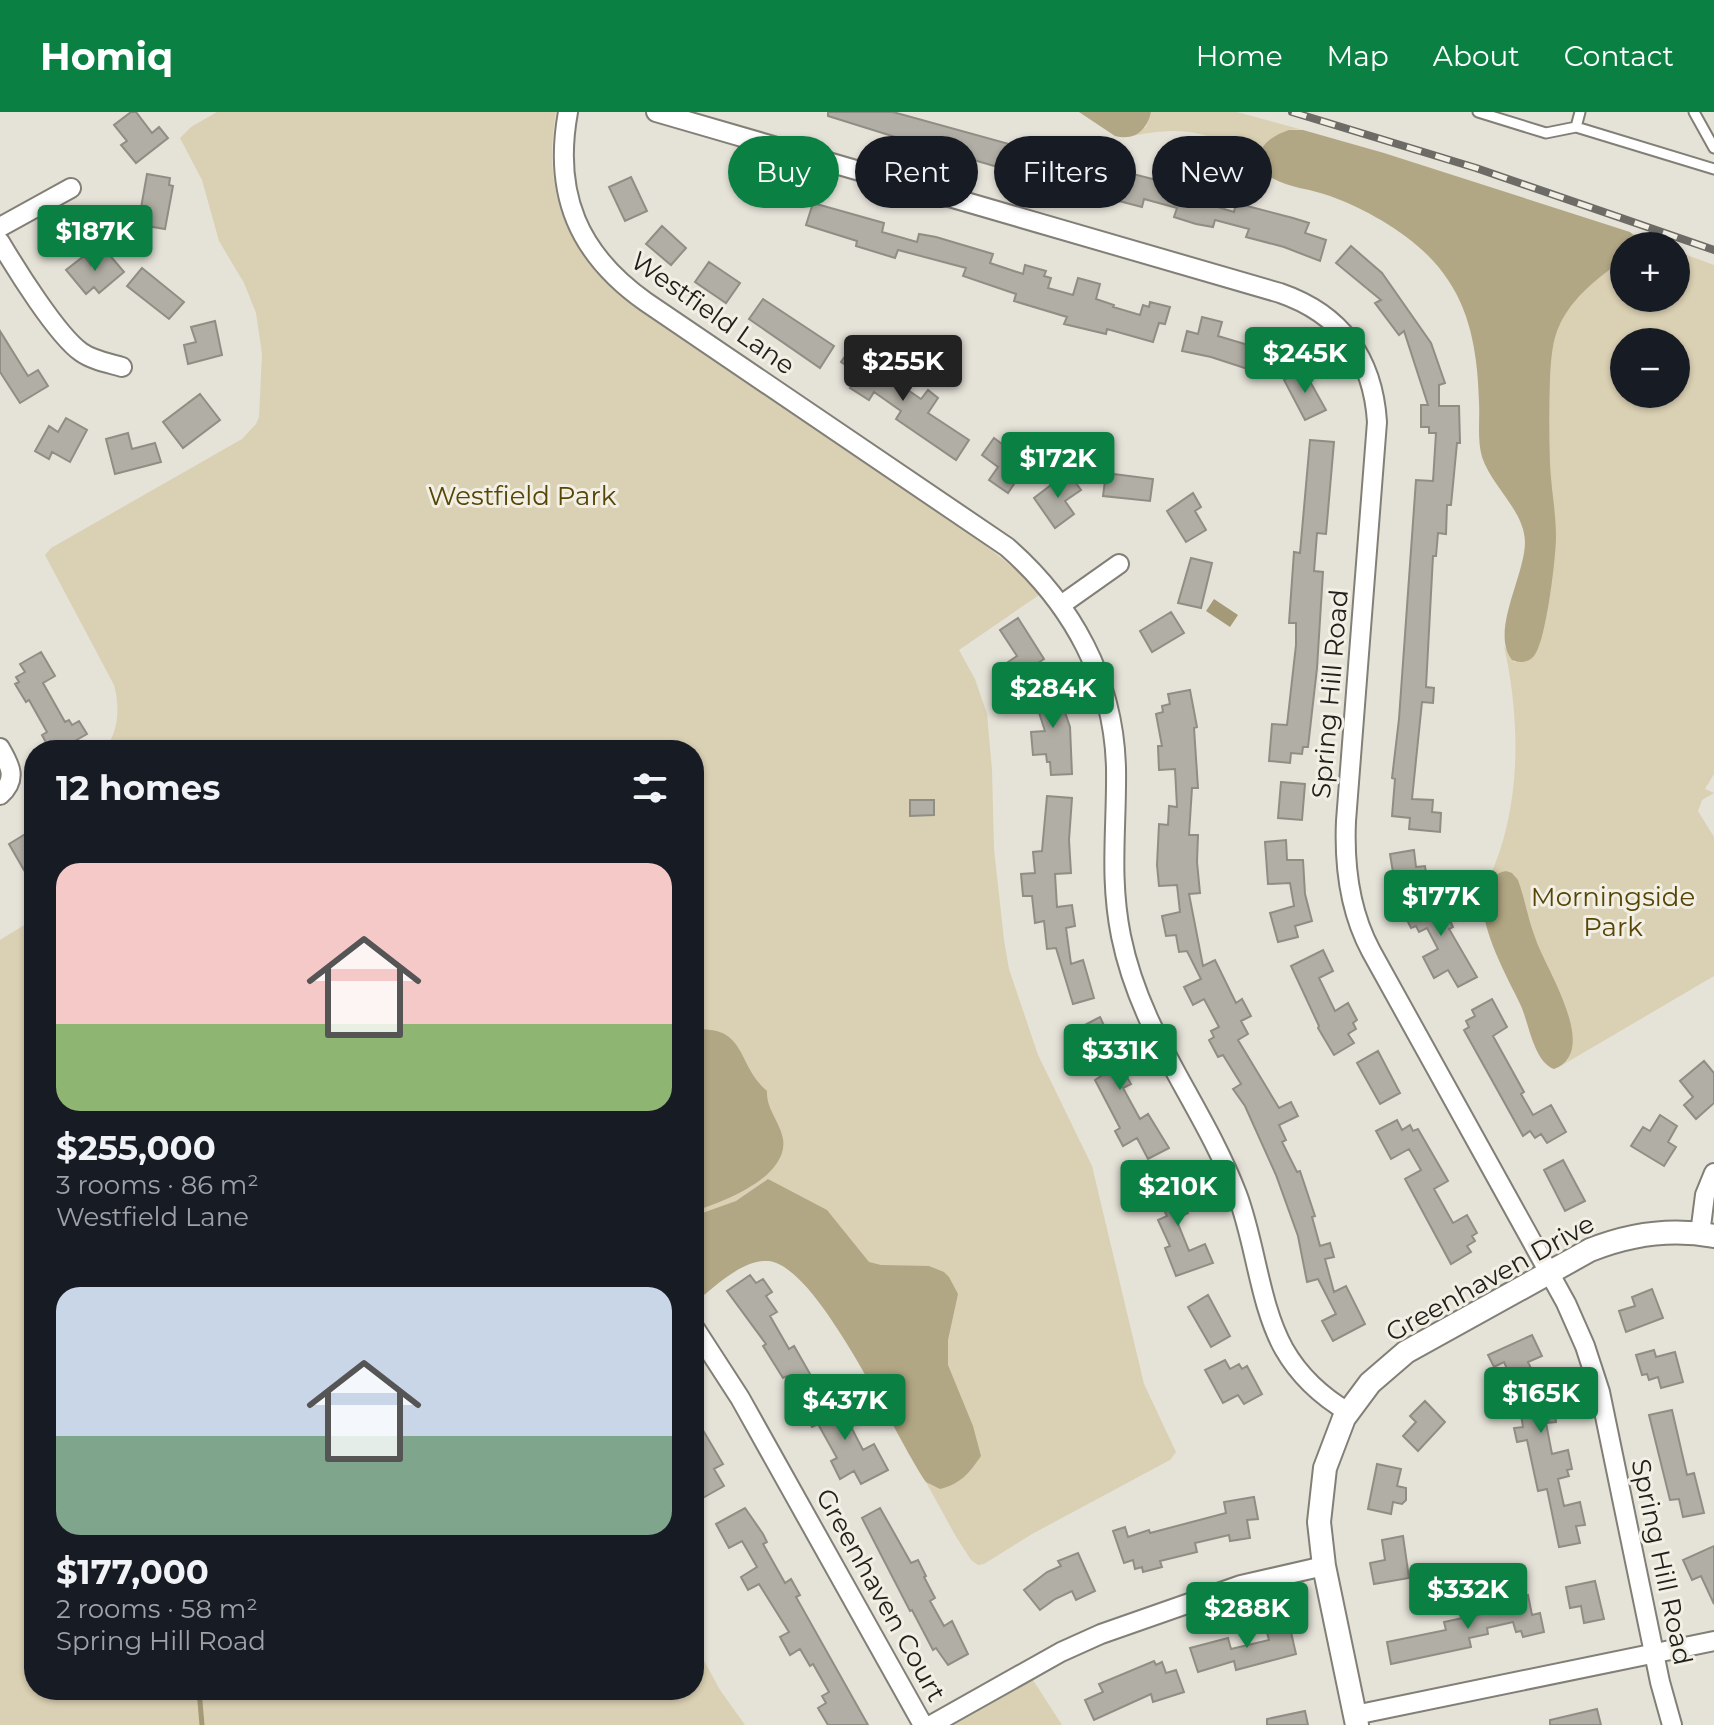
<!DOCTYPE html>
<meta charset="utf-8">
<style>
:root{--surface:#171b24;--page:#242831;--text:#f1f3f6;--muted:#9ea1a6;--accent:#0b8043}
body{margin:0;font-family:Montserrat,sans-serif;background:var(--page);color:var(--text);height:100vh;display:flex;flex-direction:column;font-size:30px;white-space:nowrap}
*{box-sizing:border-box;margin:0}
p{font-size:26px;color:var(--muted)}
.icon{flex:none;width:44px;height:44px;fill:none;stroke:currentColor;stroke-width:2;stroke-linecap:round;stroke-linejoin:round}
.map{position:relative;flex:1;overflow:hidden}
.drawer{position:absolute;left:24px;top:628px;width:680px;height:960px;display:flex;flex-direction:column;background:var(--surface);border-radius:32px;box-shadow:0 2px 6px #0004}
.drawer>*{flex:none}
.banner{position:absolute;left:728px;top:24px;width:760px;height:72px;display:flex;gap:16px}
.controls{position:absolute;left:1610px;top:120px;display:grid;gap:16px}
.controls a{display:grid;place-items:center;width:80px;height:80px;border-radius:50%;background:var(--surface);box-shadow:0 2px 6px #0004;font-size:40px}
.price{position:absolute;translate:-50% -68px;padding:0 18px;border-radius:8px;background:var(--accent);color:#fff;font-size:26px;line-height:52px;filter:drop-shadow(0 2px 4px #0008)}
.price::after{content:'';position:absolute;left:50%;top:48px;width:24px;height:18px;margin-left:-12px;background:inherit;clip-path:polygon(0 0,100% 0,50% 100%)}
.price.active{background:#222;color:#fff}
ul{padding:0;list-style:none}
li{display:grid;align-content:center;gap:16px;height:424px;padding:0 32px}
li span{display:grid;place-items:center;height:248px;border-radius:24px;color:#555}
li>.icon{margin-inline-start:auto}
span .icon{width:144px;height:144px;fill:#fffc;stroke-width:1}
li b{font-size:34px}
h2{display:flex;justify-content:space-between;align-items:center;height:96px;padding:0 32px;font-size:34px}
.tag{padding:0 28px;border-radius:36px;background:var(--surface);box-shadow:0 2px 6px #0004;font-size:28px;line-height:72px}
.tag.active{background:var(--accent);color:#fff}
header{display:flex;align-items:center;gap:48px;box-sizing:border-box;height:112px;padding:0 40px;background:var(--accent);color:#fff}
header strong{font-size:38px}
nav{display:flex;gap:44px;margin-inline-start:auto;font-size:28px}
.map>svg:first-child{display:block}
.green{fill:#dad0b3;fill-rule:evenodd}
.forest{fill:#b2a784}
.water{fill:#a59a78}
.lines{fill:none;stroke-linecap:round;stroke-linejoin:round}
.stream{stroke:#a59a78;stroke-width:5}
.building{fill:#b1aea5;stroke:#908d85;stroke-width:2}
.service-casing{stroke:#827f76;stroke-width:13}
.minor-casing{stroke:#827f76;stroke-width:22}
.tertiary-casing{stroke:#827f76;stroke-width:26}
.service{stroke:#fff;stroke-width:9}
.minor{stroke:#fff;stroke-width:18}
.tertiary{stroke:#fff;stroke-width:22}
.rail-casing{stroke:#6d6b65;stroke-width:8}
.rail{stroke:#f2efe5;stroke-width:5;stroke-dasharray:15;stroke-linecap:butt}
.labels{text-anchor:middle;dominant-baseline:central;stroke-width:6;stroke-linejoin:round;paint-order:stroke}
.street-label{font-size:26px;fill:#21201c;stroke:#f2efe5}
.park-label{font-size:26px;fill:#564504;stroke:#f2efe5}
</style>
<header>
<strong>Homiq</strong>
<nav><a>Home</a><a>Map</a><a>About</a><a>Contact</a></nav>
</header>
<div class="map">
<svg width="1714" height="1613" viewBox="0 0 1714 1613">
<rect width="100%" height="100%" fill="#e5e2d8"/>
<path class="green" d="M217 0H556C540 90 574 153 647 204L985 433 1015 457 1039 483 959 538 975 567 987 602 992 658 994 737 1004 828 1009 857 1038 943 1092 1054 1144 1272 1176 1340 1170 1348 1032 1422 984 1452 978 1453 971 1448 955 1423 787 1117 694 1184V638H104C119 620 120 595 114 573L45 443 51 436 242 327 256 312 259 305 262 242 256 201 244 171 219 129 202 68 180 26 191 15Z
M1151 0H1237L1303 18C1278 14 1271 34 1260 53L1269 64C1222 21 1191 11 1128 25L1146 15Z
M1560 99 1637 126 1632 121 1664 134H1624V186H1676V139L1714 153V662L1705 677 1714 681 1702 688 1698 699 1714 725V864L1559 955 1568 948 1570 941 1514 763 1506 759 1487 771C1522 698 1521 610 1504 534L1514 550 1529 547ZM1624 230H1676V282H1624Z
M34 807V1578H694V1530L720 1578 745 1613H0V828Z
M1033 1568 1062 1613H954Z"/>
<path class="forest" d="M1079 0H1151C1147 18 1135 29 1115 24Z
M1289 18H1303L1384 41 1630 120 1638 127 1639 134H1624V148C1599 164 1573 185 1560 212 1552 228 1551 248 1550 266 1549 294 1549 323 1550 352 1551 376 1556 400 1556 425 1556 445 1546 531 1534 544 1528 551 1520 551 1512 548 1490 520 1524 466 1525 431 1525 399 1492 375 1482 345 1477 327 1480 309 1479 290 1478 248 1472 203 1448 168 1423 129 1373 100 1330 84 1312 77 1289 76 1272 66 1264 61 1261 56 1258 47 1261 31 1274 23 1289 18Z
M1506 759 1512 761 1518 768C1525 787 1528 808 1536 828 1546 857 1601 940 1554 957 1534 950 1529 912 1521 894 1509 867 1451 771 1506 759Z
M694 918C747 913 736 952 767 979 766 997 780 1010 783 1027 789 1065 722 1091 694 1099Z
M768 1067 827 1098 869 1150 881 1153 929 1154 944 1160 949 1165 958 1182 948 1228V1253L973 1314 981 1344C970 1360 961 1372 940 1377L926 1370C896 1327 819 1153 768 1149 742 1147 714 1176 694 1191V1104L736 1089Z"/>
<path class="water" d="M1214 487 1238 503 1230 515 1206 499Z"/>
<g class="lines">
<path class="stream" d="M199 1578 202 1613"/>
</g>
<path class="building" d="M131 0H136L152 21 159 15 168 26 136 51 121 33 127 29 114 13Z
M828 0H893L1060 46 1059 49 1127 69 1129 61 1180 74 1182 66 1196 70 1191 87 1234 100 1236 91 1293 106 1309 111 1305 121 1326 128 1320 149 1284 135 1246 125 1249 117 1215 108 1213 115 1196 112 1174 105 1177 96 1144 87 1142 95 1088 81 1068 75 1069 72 1008 58 905 28 828 4Z
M147 62 170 66 169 73 173 74 165 117 135 112 138 95 141 96Z
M631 65 647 99 625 109 609 75Z
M813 91 884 111 882 120 917 130 919 122 936 125 993 142 990 151 1023 162 1025 153 1046 159 1044 164 1051 166 1048 176 1073 183 1078 166 1100 172 1096 187 1114 193 1113 195 1140 203 1143 193 1149 195 1150 190 1170 195 1165 212 1159 211 1153 230 1107 217 1106 222 1064 212 1067 205 1014 189 1016 182 963 164 966 156 898 138 895 146 856 134 857 129 806 113Z
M662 114 686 136 671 153 646 132Z
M1351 134 1382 161 1431 231 1445 271 1439 273V294H1459L1460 331H1457L1451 393H1447L1446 422 1438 421 1436 444H1433L1426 575 1434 576 1433 591 1422 590 1412 687 1433 688 1432 700 1441 701 1440 720 1409 717 1410 706 1392 704 1395 667 1392 666 1399 607 1416 368 1433 369 1436 321H1429V315H1421V293H1428L1404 219 1399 223 1375 191 1381 188 1336 151Z
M107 140 124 160 99 181 94 175 86 182 66 158 84 144 91 153Z
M709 150 740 171 726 191 695 170Z
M142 156 184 190 169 207 127 174Z
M763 187 834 234 820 256 749 207Z
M1202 205 1222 210 1218 224 1248 233 1252 222 1257 224 1258 220 1279 227 1266 263 1211 245 1182 239 1187 219 1198 222Z
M215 209 222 243 188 252 184 233 196 230 191 215Z
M0 219 28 264 38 258 48 274 20 291 0 260Z
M853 233 889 258 886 263 921 287 928 278 938 286 928 301 969 328 956 348 896 307 901 299 874 280 869 288 850 276 859 262 841 250Z
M1303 257 1326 298 1305 308 1284 268Z
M200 282 220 308 183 336 163 310Z
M66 306 87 318 70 350 52 340 49 347 35 339 49 314 58 320Z
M128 321 132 337 155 331 161 350 115 362 106 327Z
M994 326 1028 351 1008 381 989 368 998 355 982 343Z
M1310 328 1334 330 1326 422 1317 421 1314 459 1323 460 1317 556 1308 635H1303L1302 642 1291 641 1290 651 1269 649 1272 612 1287 613 1296 533V511H1289L1294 440 1300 441Z
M1068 360 1081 378 1065 389 1074 402 1055 416 1034 386Z
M1106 361 1153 367 1150 389 1103 384Z
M1193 381 1201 395 1195 399 1206 418 1186 430 1167 399Z
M1191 446 1212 451 1201 496 1178 491Z
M1171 500 1184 521 1152 540 1140 519Z
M1018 506 1044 547 1017 565 1008 550 1017 544 1000 518Z
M41 540 55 564 43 571 65 610 69 608 72 613 79 609 87 622 59 638H50L42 623 47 620 29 588 26 590 15 572 19 570 16 565 25 560 20 552Z
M1054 568 1070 615 1072 662 1051 663 1050 650H1047L1046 642 1033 643 1031 620 1045 619 1031 576Z
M1190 578 1197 615 1194 616 1198 676H1192L1189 723H1198L1197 750 1200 781 1189 782 1203 854 1215 848 1236 891 1242 887 1251 904 1241 909 1248 922 1238 928 1279 996 1291 990 1298 1004 1279 1013 1286 1028 1282 1030 1297 1060 1300 1059 1315 1104 1312 1105 1320 1134 1330 1131 1334 1145 1325 1147 1334 1180 1346 1174 1365 1212 1333 1229 1322 1209 1336 1202 1318 1167 1307 1170 1298 1124 1276 1063 1245 994 1233 977 1241 972 1223 943 1218 945 1209 928 1214 925 1211 919 1219 915 1204 887 1193 893 1184 875 1201 867 1187 839 1179 840 1176 823 1166 824 1162 804 1180 800 1177 773 1159 774 1157 753 1159 712 1168 713 1169 694 1177 695 1175 657 1159 658 1158 634H1162L1156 602 1163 600 1162 594 1170 592 1168 582Z
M1281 670 1305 672 1302 708 1278 706Z
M1047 684 1072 686 1069 728 1071 761 1055 762 1057 795 1072 793 1075 814 1066 816 1071 852 1083 848 1094 886 1073 892 1056 836 1047 837 1044 809 1035 811 1032 784H1023L1021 762 1035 761 1033 740 1042 739Z
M910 688H934V703L910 704Z
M27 721 34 732V752L24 758 9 732Z
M1286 728 1287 748H1303L1305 782 1312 809 1295 814 1298 825 1278 830 1270 801 1294 794 1290 771 1268 772 1265 730Z
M1414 738 1416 755 1425 754 1428 774 1396 779 1390 742Z
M1449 781 1457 797 1447 802 1453 815 1449 817 1477 865 1458 875 1448 858 1434 866 1423 845 1438 837 1427 816 1419 820 1416 814 1411 816 1402 798 1430 785V790Z
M1323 838 1333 859 1319 866 1335 899 1348 891 1357 908 1353 911 1356 917 1348 922 1354 931 1334 943 1318 916 1319 914 1291 854Z
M1492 887 1507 915 1493 924 1524 980 1521 982 1533 1003 1551 993 1566 1020 1547 1031 1541 1022 1535 1026 1530 1019 1523 1024 1464 918 1469 915 1466 909 1475 904 1472 898Z
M1100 905 1114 935 1111 937 1131 972 1123 976 1140 1007 1148 1002 1169 1036 1148 1047 1137 1026 1123 1034 1115 1019 1120 1016 1095 968 1101 964 1079 916Z
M1378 939 1400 981 1380 992 1357 951Z
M1704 949 1714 961V991L1696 1007 1684 993 1693 985 1680 969Z
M1660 1003 1677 1014 1668 1030 1676 1035 1664 1054 1631 1034 1643 1015 1650 1019Z
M1397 1008 1402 1018 1410 1013 1413 1019 1418 1017 1448 1069 1434 1077 1453 1111 1467 1103 1477 1121 1472 1124 1475 1129 1467 1134 1471 1140 1451 1152 1405 1067 1421 1058 1409 1037 1391 1047 1376 1019Z
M1563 1048 1585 1089 1565 1099 1544 1058Z
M1179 1061 1188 1080 1180 1084 1188 1101 1176 1107 1189 1139 1205 1132 1213 1151 1176 1164 1165 1136 1170 1134 1158 1108 1167 1104 1152 1074Z
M750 1163 756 1171 763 1167 772 1180 766 1184 777 1200 770 1204 789 1237 794 1234 810 1262 792 1273 787 1264 783 1266 763 1234 766 1232 727 1179Z
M1652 1177 1663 1206 1626 1220 1619 1199 1635 1194 1632 1185Z
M1208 1183 1230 1224 1211 1235 1188 1195Z
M1532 1223 1542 1244 1528 1250 1544 1284 1557 1281 1561 1302 1555 1303 1556 1310 1546 1311 1552 1342 1568 1338 1572 1357 1567 1358 1569 1364 1558 1367 1564 1394 1580 1390 1585 1413 1576 1414 1580 1431 1559 1435 1547 1377 1538 1379 1527 1328 1517 1330 1514 1316 1523 1315 1520 1296 1524 1295 1504 1250 1494 1255 1488 1243Z
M1654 1238 1656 1245 1675 1240 1683 1270 1661 1276 1658 1265 1649 1268 1647 1262 1642 1263 1636 1243Z
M1225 1248 1230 1257 1239 1252 1242 1257 1247 1254 1262 1282 1244 1292 1238 1283 1223 1291 1205 1258Z
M835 1284 863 1338 874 1332 888 1358 861 1372 854 1359 840 1367 831 1349 837 1346 818 1312 812 1315 802 1297 817 1289 819 1293Z
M1425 1289 1445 1310 1418 1339 1403 1324 1416 1310 1410 1304Z
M1672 1298 1687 1363 1694 1361 1704 1401 1683 1405 1679 1387 1670 1388 1649 1303Z
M694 1303 723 1352 714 1357 724 1374 701 1387 694 1374Z
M1377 1352 1401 1357 1397 1374 1406 1376V1388L1402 1392 1393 1390 1391 1402 1368 1397Z
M1254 1385 1258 1407 1247 1408 1250 1426 1230 1429 1229 1423 1195 1431 1197 1440 1160 1449 1162 1455 1143 1460 1142 1455 1135 1457 1133 1448 1124 1451 1113 1419 1125 1415 1128 1425 1149 1418 1150 1421 1226 1401 1224 1390Z
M745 1396 763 1422 767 1430 763 1432 785 1471 791 1467 800 1483 796 1485 868 1613H828L818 1596 826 1591 822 1584 829 1580 813 1552 810 1554 800 1537 790 1543 780 1525 789 1520 759 1472 748 1478 741 1465 757 1455 742 1429 729 1436 716 1412Z
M880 1396 911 1451 918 1448 926 1464 924 1465 935 1486 930 1489 944 1514 952 1509 968 1542 948 1553 936 1536 933 1538 912 1498 910 1499 862 1406Z
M1403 1424 1409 1466 1374 1472 1370 1451 1385 1448 1382 1428Z
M1714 1434V1492L1701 1464 1692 1468 1683 1448Z
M1078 1441 1095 1479 1076 1488 1072 1479 1055 1487 1040 1498 1024 1478 1047 1460 1061 1454 1058 1449Z
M1595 1469 1604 1507 1584 1511 1581 1494 1570 1496 1566 1475Z
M1528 1483 1532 1503 1540 1501 1544 1520 1523 1525 1521 1519 1516 1520 1513 1510 1487 1516 1488 1522 1469 1526 1471 1535 1391 1552 1387 1530 1446 1518 1444 1510 1499 1498 1497 1490Z
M1288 1507 1296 1542 1236 1558 1234 1549 1198 1560 1190 1536 1228 1526 1231 1537 1269 1528 1265 1513Z
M1154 1549 1156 1553 1162 1550 1166 1561 1176 1558 1184 1580 1153 1590 1151 1582 1094 1608 1085 1588 1103 1580 1099 1572Z
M1597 1597 1601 1613H1550V1608Z
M1305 1599 1308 1613H1267V1607Z"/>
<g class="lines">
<defs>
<path id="service" d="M1478 0 1546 21 1576 15
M1580 0 1576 15 1714 57
M1694 0 1714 36"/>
<path id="minor" d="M568 0C553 82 578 142 646 190L1007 435C1072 492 1114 568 1116 656 1117 715 1109 764 1121 824 1141 923 1202 991 1237 1082 1256 1132 1259 1192 1284 1237 1300 1265 1321 1284 1348 1300
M656 0 1280 181C1341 202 1373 246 1377 310L1346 709C1344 754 1349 798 1371 839L1566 1191 1585 1234 1600 1280 1660 1570 1672 1613
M0 115 71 76
M0 130C16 157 57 223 81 240 92 248 108 251 122 255
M1061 493 1119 452
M0 636C10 653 18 667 0 683
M1700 1122 1705 1083 1714 1061
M694 1215 740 1286 923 1613
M1355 1603 1714 1529
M931 1613 1061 1540 1101 1522 1241 1473 1324 1454"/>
<path id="tertiary" d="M1357 1613 1324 1454 1319 1410 1325 1356 1344 1306 1370 1271 1406 1240 1590 1138C1630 1122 1672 1116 1714 1124"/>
</defs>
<use href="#service" class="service-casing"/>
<use href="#minor" class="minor-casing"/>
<use href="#tertiary" class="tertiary-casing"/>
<use href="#service" class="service"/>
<use href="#minor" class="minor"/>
<use href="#tertiary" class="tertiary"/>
<defs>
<path id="rail" d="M1292 0 1476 56 1714 138"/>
</defs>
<use href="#rail" class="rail-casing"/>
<use href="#rail" class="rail"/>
</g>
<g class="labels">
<g class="street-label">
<text transform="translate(713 201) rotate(35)">Westfield Lane</text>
<text transform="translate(1330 582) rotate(-85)">Spring Hill Road</text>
<text transform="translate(1490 1166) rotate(-29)">Greenhaven Drive</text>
<text transform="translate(1662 1450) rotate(78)">Spring Hill Road</text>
<text transform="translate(881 1483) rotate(61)">Greenhaven Court</text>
</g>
<g class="park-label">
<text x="522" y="384">Westfield Park</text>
<text x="1613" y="785">Morningside<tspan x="1613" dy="30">Park</tspan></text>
</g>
</g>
</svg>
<div class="controls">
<a>+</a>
<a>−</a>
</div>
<b class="price" style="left:95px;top:161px">$187K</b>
<b class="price" style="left:1305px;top:283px">$245K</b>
<b class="price active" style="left:903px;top:291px">$255K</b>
<b class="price" style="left:1058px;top:388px">$172K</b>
<b class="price" style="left:1053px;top:618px">$284K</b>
<b class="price" style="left:1441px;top:826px">$177K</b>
<b class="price" style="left:1120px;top:980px">$331K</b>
<b class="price" style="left:1178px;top:1116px">$210K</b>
<b class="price" style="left:1541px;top:1323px">$165K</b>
<b class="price" style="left:845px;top:1330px">$437K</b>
<b class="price" style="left:1468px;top:1519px">$332K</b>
<b class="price" style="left:1247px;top:1538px">$288K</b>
<div class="banner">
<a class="tag active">Buy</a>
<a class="tag">Rent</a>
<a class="tag">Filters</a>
<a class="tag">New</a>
</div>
<section class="drawer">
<h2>12 homes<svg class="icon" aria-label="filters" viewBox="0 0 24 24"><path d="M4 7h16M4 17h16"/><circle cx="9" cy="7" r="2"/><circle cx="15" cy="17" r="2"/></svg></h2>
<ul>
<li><span style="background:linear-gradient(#f6c9c9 65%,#8fb573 0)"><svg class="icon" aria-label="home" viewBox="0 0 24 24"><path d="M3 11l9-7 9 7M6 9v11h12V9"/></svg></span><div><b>$255,000</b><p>3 rooms · 86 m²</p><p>Westfield Lane</p></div></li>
<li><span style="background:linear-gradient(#c9d6e8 60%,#7fa58c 0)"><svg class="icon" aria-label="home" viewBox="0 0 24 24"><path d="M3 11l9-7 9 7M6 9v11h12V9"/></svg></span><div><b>$177,000</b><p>2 rooms · 58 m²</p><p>Spring Hill Road</p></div></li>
</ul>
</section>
</div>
